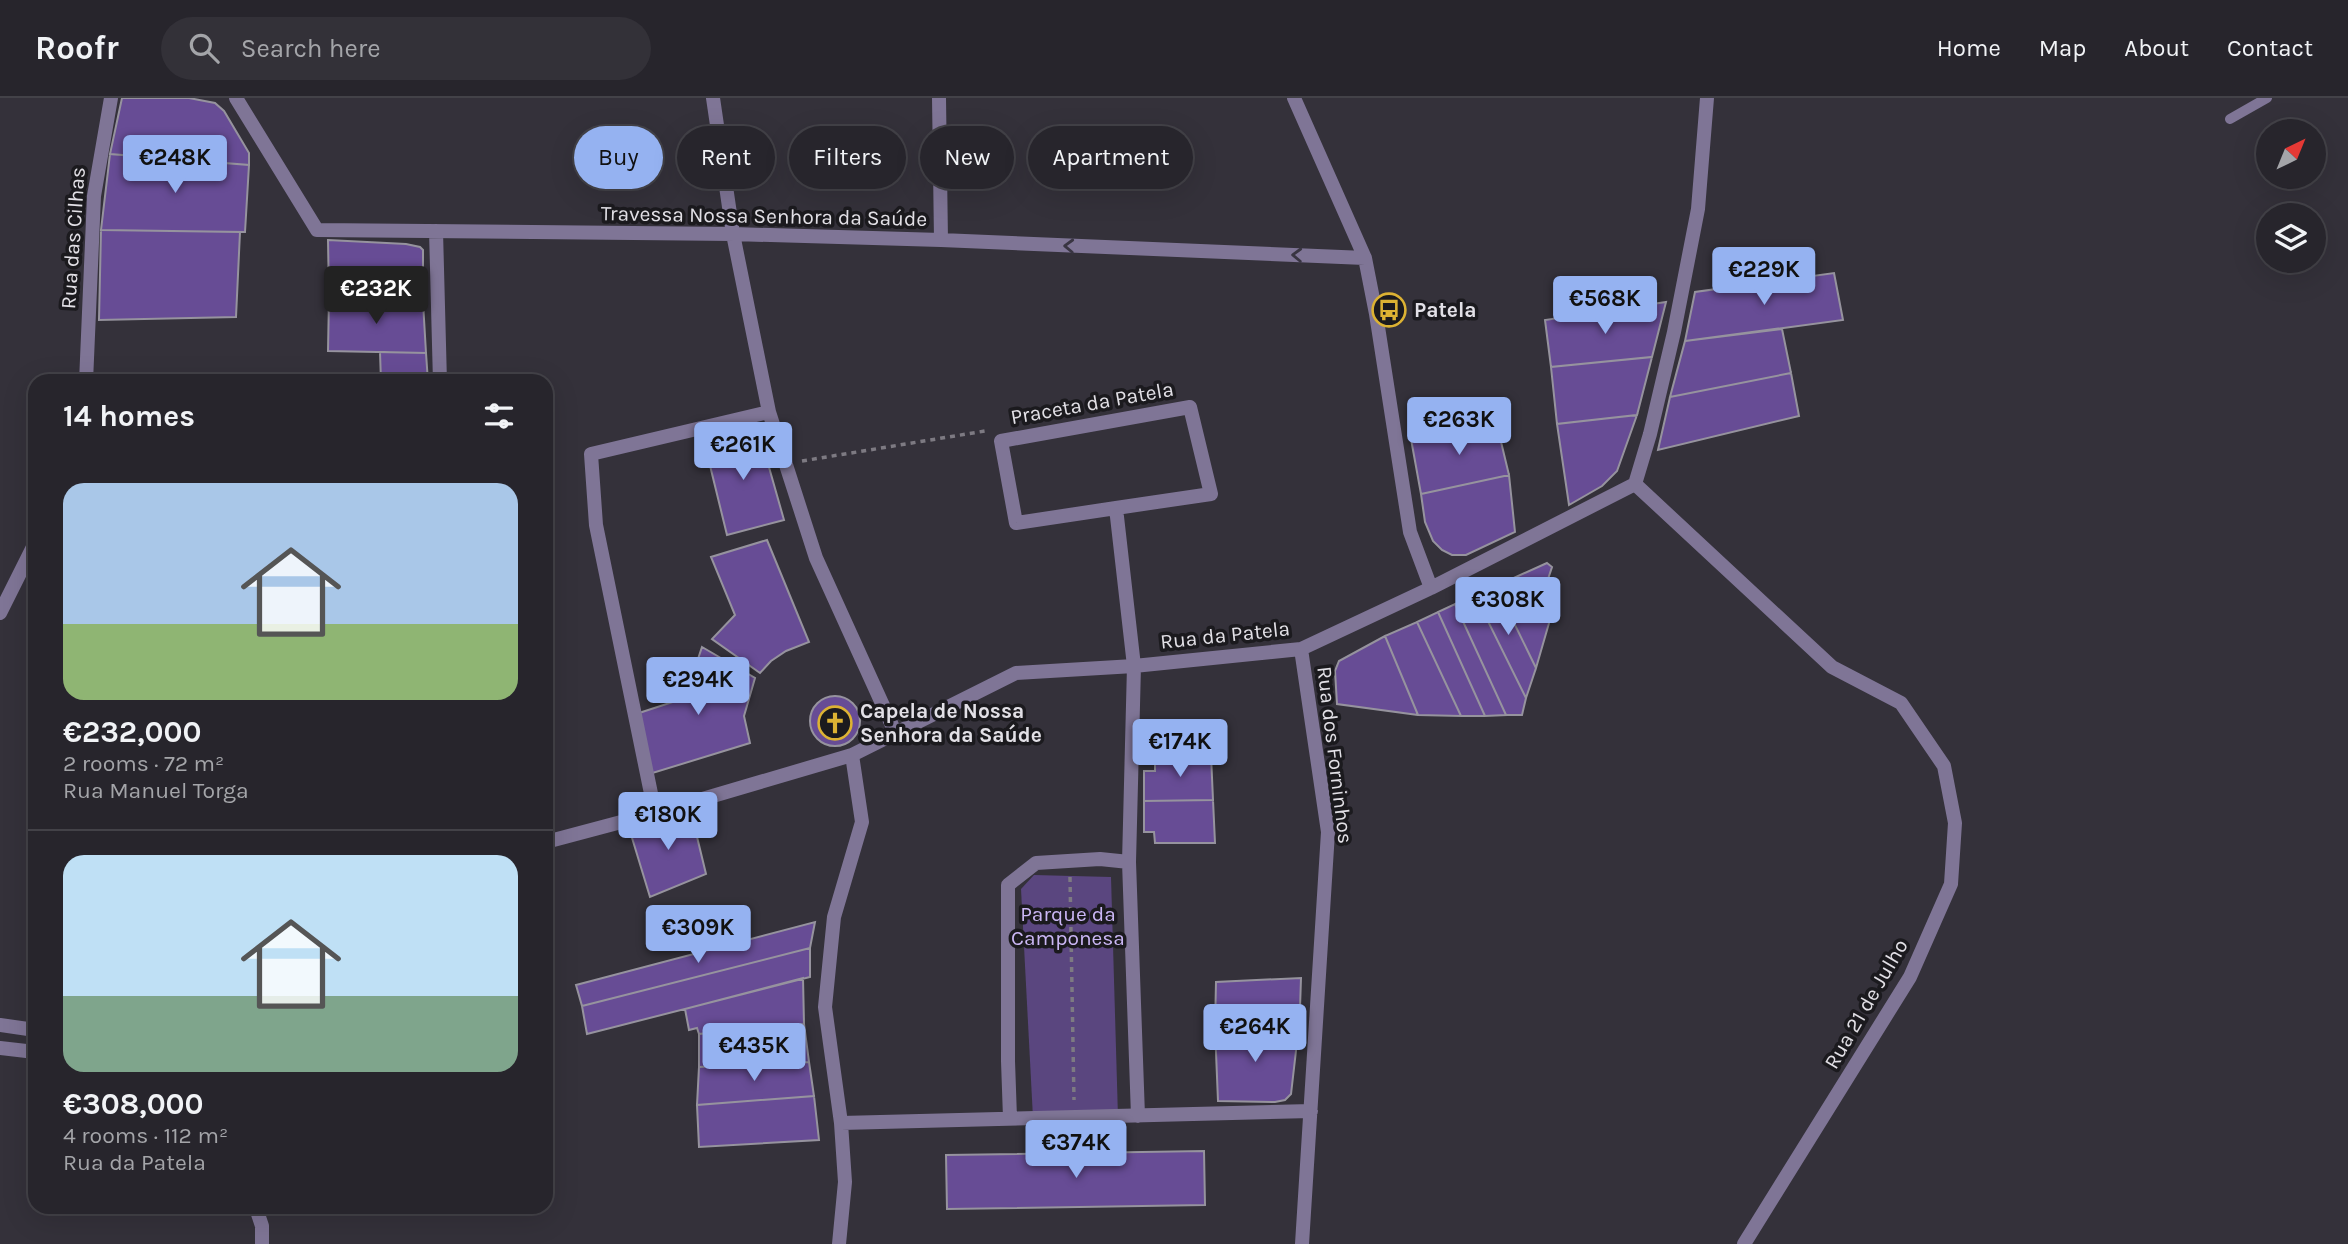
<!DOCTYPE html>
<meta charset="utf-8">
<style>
:root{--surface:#27252c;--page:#333138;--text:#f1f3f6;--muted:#a4a5a9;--line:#434248;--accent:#95b2f1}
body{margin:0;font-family:Karla,sans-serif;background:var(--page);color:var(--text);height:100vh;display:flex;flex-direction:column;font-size:26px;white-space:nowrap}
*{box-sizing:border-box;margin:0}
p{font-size:23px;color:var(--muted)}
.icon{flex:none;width:38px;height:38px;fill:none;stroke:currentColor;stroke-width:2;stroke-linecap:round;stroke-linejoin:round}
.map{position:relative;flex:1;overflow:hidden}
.panel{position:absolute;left:28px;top:276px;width:525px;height:840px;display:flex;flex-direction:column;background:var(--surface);border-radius:21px;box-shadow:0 7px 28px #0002,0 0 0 2px var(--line)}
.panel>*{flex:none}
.hud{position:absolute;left:574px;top:28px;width:665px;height:63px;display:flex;gap:14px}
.needle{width:46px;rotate:43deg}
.buttons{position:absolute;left:2256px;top:21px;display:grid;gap:14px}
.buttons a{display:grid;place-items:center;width:70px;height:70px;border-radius:50%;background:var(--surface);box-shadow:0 7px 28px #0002,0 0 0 2px var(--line);font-size:35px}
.price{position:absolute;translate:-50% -60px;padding:0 16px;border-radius:7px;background:var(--accent);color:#111;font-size:23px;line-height:46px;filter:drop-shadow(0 2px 4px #0008)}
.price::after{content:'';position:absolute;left:50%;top:42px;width:21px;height:16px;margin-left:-10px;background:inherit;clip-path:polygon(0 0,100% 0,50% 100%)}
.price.current{background:#222;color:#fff}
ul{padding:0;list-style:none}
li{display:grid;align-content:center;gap:14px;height:371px;padding:0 35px}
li+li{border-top:2px solid var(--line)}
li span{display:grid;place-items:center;height:217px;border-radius:21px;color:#555}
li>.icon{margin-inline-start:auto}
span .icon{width:126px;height:126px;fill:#fffc;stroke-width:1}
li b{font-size:30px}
h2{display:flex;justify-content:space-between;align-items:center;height:84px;padding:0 35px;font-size:30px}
.pill{padding:0 24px;border-radius:32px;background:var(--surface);box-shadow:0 7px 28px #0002,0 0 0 2px var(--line);font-size:24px;line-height:63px}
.pill.current{background:var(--accent);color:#111}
header{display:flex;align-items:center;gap:42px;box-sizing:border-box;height:98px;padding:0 35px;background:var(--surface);border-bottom:2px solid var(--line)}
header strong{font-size:33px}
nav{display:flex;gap:38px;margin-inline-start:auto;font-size:24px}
.search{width:490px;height:63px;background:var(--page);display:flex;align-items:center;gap:18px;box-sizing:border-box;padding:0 24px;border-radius:38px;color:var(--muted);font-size:26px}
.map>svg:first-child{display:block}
.green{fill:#5a467f}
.building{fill:#674c95;stroke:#96939e;stroke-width:2}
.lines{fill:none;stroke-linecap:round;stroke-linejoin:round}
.path{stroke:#7d7a82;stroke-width:3.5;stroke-dasharray:5 5;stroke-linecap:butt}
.service{stroke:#7f7596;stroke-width:10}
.minor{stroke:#7f7596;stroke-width:14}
.oneway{stroke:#393542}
.labels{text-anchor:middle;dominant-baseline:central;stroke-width:7;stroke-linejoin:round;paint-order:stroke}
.street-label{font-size:21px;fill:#e2e0e6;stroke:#1b1a1e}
.poi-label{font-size:21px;font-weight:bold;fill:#e2e0e6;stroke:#1b1a1e;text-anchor:start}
.park-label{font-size:21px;fill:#cbb7f5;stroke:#1b1a1e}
</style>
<header>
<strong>Roofr</strong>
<div class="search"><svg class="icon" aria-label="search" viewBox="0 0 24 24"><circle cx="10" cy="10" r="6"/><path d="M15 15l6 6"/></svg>Search here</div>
<nav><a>Home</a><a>Map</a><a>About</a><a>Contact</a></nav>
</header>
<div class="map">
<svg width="2348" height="1146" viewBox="0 0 2348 1146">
<rect width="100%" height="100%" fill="#34313a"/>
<path class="green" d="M1034 777 1111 779 1118 1019 1033 1020 1021 791Z"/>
<path class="building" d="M122 0H189L215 5 224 13 249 55V67L110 56Z
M110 56 249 67 245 134 101 132Z
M101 132 240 134 236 219 99 222Z
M328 142 406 146 420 149 423 152V204L329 200Z
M1834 175 1843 222 1685 243 1695 194Z
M329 200 423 204 426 255 328 253Z
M1666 204 1652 259 1551 269 1545 222Z
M1782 231 1791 275 1670 299 1685 243Z
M380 254 426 255 428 284H381Z
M1652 259 1637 317 1557 326 1551 269Z
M1791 275 1799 318 1658 352 1670 299Z
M1637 317 1617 373 1602 388 1569 407 1557 326Z
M1496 323 1509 377 1421 396 1411 341Z
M754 332 759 334 784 422 727 437 704 343Z
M1509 377 1515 434 1466 457H1452L1442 452 1433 443 1425 424 1421 396Z
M767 442 809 544 786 553 771 563 760 575 712 541 735 517 711 459Z
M1547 465 1552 469 1546 487 1536 493 1543 506 1556 501 1536 570 1496 488Z
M1496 488 1536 570 1526 600 1475 497Z
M1475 497 1526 600 1522 617H1506L1455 506Z
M1455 506 1506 617 1485 618 1438 514Z
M1438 514 1485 618H1461L1417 524Z
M1417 524 1461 618 1418 617 1385 538Z
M1385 538 1418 617 1337 606 1335 573 1339 563Z
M702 549 755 580 744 618 750 645 646 677 636 616 685 600Z
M810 623a25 25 0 1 1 50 0a25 25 0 1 1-50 0Z
M1155 656 1211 657 1213 702 1144 703V673H1155Z
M1213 702 1215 745H1155L1154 734H1144V703Z
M690 710 706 776 650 799 629 730Z
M815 824 810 850 582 908 576 887Z
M810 850V879L587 936 582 908Z
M803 880 804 926 699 936 697 930 689 932 685 911Z
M1301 880 1300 910H1292V928L1215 930 1216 884Z
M804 926 809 964 699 969V936Z
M1292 928 1291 944H1297L1291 996 1285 1002 1275 1004 1218 1003 1215 930Z
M809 964 814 998 697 1007 699 969Z
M814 998 819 1042 699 1049 697 1007Z
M1204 1053 1205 1107 947 1111 946 1057Z"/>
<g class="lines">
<path class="path" d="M802 363 985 333
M1070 779 1074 1002"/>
<path class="service" d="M2230 21 2267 0"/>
<path class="minor" d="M236 0 317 132 733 136 941 142 1365 160
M713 0 733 136 769 314 816 460 895 634
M939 0 941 142
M1294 0 1365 160 1376 216 1410 434 1431 490
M436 133 440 284
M86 284 94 98 111 0
M1635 386 1832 569 1901 605 1944 668 1955 725 1951 786 1910 879 1744 1146
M1116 410 1016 425 1001 343 1190 309 1211 396 1116 410 1134 568 1129 764 1138 1018
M0 515 35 445
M1301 551 1328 734 1302 1146
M655 715 596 427 591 356 769 314
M546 744 655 715 852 657 1016 575 1134 568 1301 551 1431 490 1635 386 1650 336 1674 234 1698 111 1707 0
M0 927 35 932
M0 950 35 954
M1010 1020 1008 963V787L1036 765 1100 761 1129 764
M841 1025 1311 1013
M256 1110 262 1128V1146
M839 1146 845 1084 841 1025 825 909 834 819 862 724 852 657"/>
</g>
<defs><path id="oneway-chevron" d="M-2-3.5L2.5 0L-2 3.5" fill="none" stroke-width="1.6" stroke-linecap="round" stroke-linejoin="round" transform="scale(1.75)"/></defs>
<g class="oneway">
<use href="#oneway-chevron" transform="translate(1069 148) rotate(-178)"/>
<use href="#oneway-chevron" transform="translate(1297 157) rotate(-178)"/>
</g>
<defs>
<symbol id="bus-ring" viewBox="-11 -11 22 22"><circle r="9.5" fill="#1b1a1e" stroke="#dcb233" stroke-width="1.5"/><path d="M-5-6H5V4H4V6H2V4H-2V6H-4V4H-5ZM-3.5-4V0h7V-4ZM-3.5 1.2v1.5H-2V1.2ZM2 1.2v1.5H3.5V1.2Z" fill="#dcb233"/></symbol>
<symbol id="church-ring" viewBox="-11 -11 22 22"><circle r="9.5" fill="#1b1a1e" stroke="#dcb233" stroke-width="1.5"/><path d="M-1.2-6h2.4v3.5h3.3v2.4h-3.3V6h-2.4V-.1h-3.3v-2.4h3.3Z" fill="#dcb233"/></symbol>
</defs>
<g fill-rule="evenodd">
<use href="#bus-ring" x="1370" y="193" width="38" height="38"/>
<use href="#church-ring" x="816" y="606" width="38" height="38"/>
</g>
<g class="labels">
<g class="street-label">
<text transform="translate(764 118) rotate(1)">Travessa Nossa Senhora da Saúde</text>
<text transform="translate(73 140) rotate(-86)">Rua das Cilhas</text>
<text transform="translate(1092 305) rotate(-10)">Praceta da Patela</text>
<text transform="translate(1225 537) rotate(-6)">Rua da Patela</text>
<text transform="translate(1335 657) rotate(83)">Rua dos Forninhos</text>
<text transform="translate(1866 906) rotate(-60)">Rua 21 de Julho</text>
</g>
<g class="poi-label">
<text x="1414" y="212">Patela</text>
<text x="860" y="613">Capela de Nossa<tspan x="860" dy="24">Senhora da Saúde</tspan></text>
</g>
<g class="park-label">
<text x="1068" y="816">Parque da<tspan x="1068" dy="24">Camponesa</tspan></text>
</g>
</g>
</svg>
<div class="buttons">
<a><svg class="needle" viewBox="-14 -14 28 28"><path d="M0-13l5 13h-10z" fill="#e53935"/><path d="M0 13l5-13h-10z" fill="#a4a5a9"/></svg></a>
<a><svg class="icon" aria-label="layers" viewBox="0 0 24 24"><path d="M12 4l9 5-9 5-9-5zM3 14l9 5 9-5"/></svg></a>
</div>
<b class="price" style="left:175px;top:97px">€248K</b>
<b class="price" style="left:1764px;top:209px">€229K</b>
<b class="price current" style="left:376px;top:228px">€232K</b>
<b class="price" style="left:1605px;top:238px">€568K</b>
<b class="price" style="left:1459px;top:359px">€263K</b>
<b class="price" style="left:743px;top:384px">€261K</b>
<b class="price" style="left:1508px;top:539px">€308K</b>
<b class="price" style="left:698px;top:619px">€294K</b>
<b class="price" style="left:1180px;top:681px">€174K</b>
<b class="price" style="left:668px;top:754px">€180K</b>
<b class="price" style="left:698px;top:867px">€309K</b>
<b class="price" style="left:1255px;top:966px">€264K</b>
<b class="price" style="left:754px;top:985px">€435K</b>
<b class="price" style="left:1076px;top:1082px">€374K</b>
<div class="hud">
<a class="pill current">Buy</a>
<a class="pill">Rent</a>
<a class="pill">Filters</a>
<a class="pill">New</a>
<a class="pill">Apartment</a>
</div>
<section class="panel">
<h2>14 homes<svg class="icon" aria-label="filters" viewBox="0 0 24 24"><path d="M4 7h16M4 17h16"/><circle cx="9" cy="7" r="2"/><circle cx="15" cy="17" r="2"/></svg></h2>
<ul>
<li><span style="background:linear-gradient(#a9c7e8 65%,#8fb573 0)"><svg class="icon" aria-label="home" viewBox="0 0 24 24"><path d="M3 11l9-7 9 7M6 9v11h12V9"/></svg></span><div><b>€232,000</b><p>2 rooms · 72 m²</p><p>Rua Manuel Torga</p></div></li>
<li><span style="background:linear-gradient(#bfe0f5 65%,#7fa58c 0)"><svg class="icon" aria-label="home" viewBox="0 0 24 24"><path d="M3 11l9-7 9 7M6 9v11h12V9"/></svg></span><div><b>€308,000</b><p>4 rooms · 112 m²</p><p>Rua da Patela</p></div></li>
</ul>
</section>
</div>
